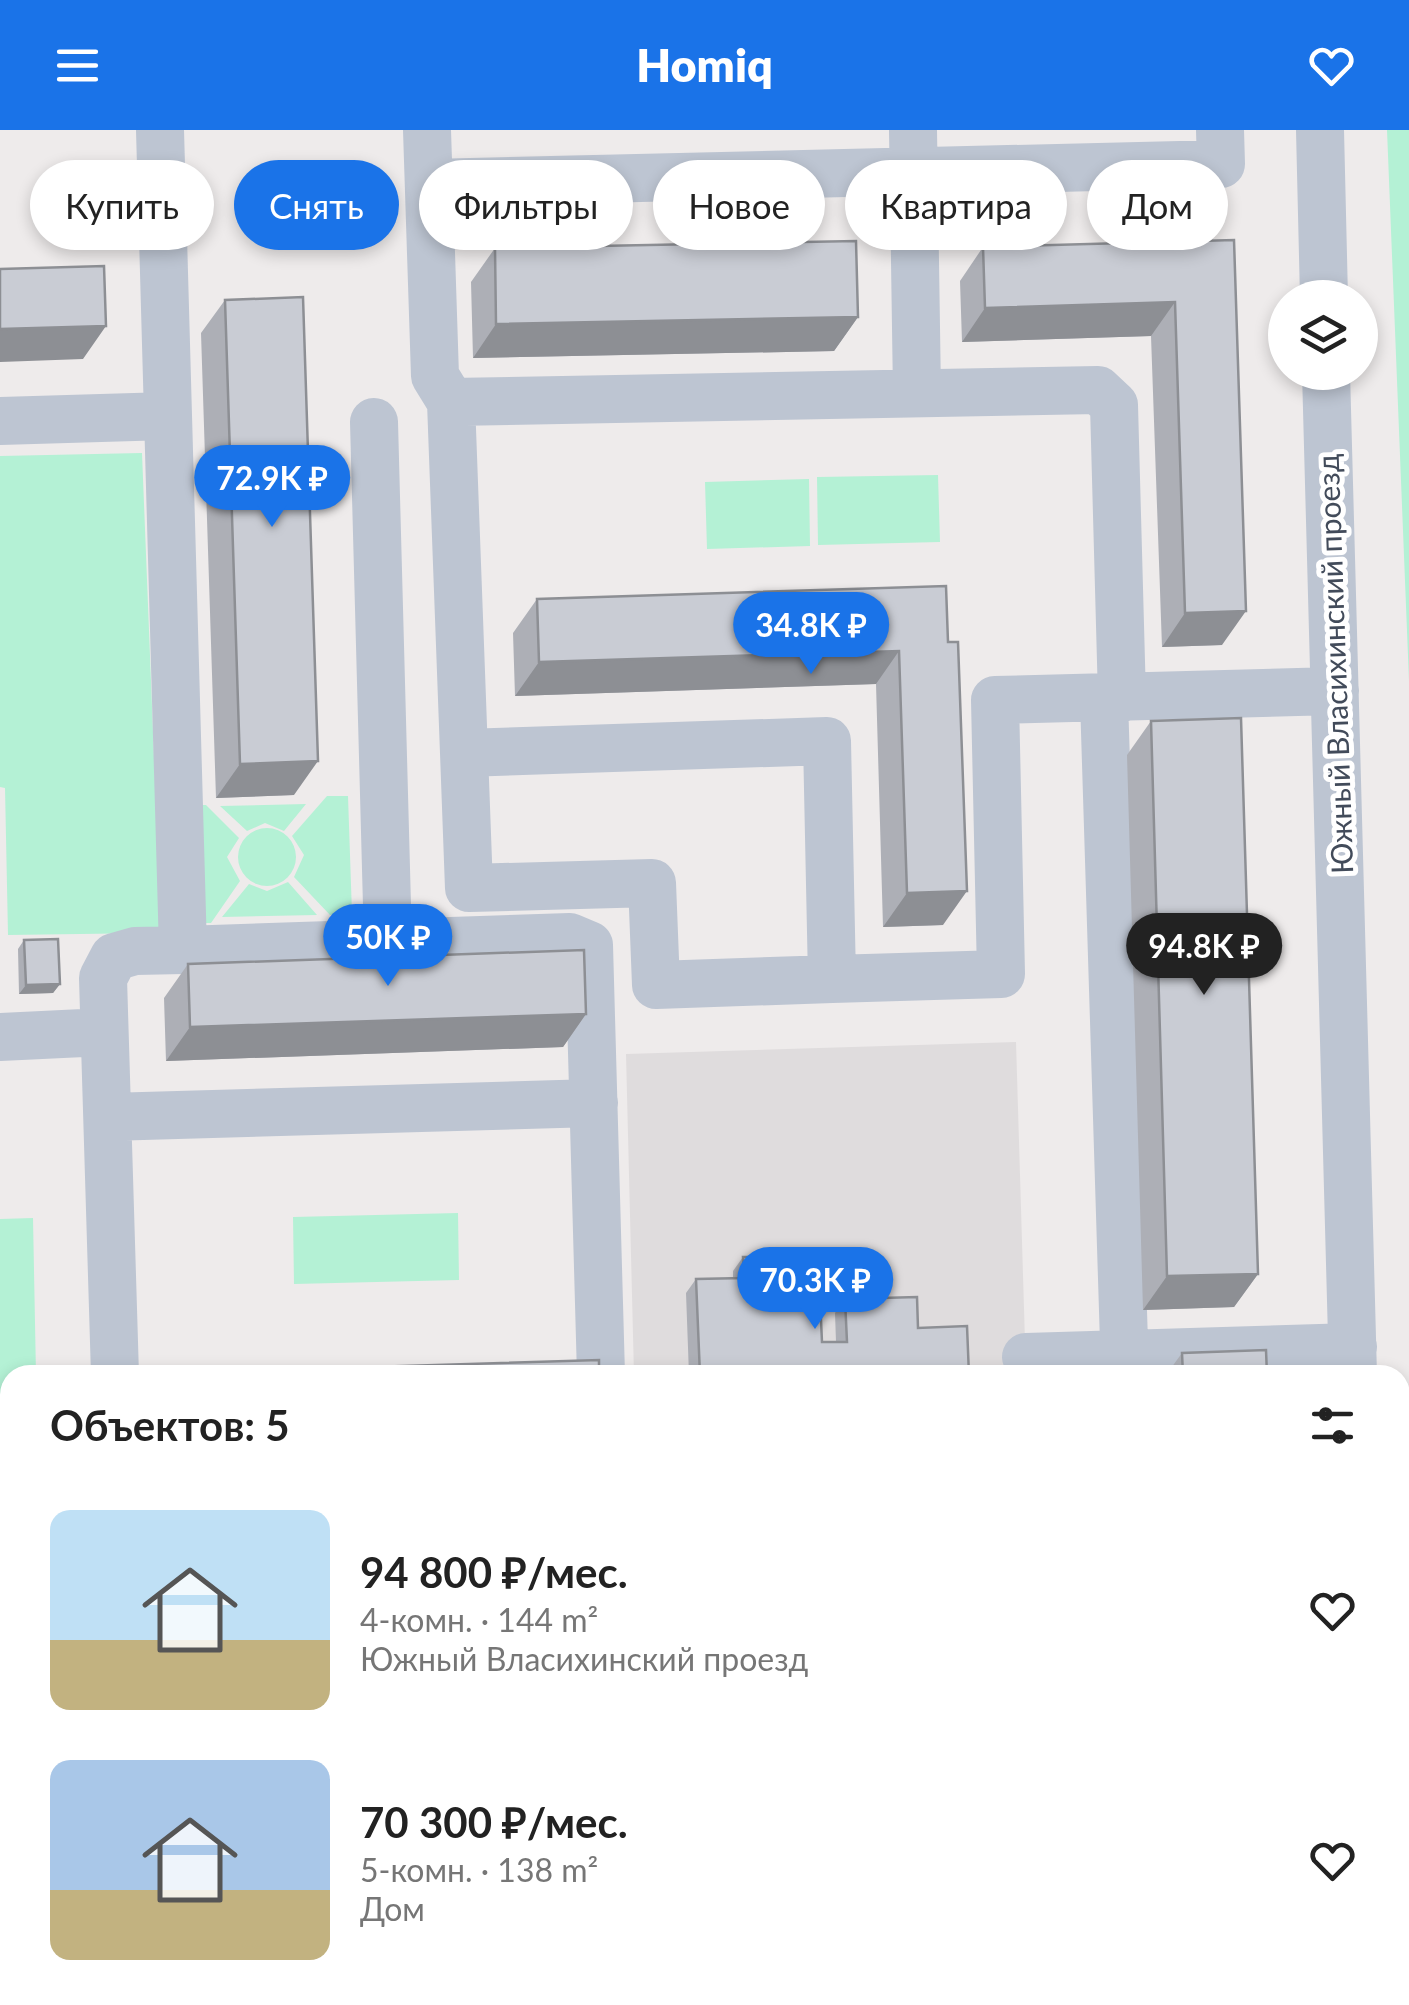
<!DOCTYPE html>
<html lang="ru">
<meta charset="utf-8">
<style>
:root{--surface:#fff;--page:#f2f2f2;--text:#222;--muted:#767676;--accent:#1a73e8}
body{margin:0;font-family:Lato,sans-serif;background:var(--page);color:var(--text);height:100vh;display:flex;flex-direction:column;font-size:38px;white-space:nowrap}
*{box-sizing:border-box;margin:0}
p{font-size:32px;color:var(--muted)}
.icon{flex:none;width:55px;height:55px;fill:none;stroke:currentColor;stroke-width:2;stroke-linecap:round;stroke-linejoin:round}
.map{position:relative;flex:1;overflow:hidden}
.side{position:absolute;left:0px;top:1235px;width:1410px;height:640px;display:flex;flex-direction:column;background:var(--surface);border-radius:30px 30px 0 0;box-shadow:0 5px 15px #0003}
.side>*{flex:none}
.guide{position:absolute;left:30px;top:30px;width:1350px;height:90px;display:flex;gap:20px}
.buttons{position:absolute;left:1268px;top:150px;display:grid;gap:20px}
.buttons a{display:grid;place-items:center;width:110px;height:110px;border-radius:50%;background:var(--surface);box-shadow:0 5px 15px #0003;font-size:50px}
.price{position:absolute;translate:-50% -85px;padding:0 22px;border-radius:35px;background:var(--accent);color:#fff;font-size:32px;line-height:65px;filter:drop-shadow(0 2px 5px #0008)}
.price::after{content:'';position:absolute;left:50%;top:60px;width:30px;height:22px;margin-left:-15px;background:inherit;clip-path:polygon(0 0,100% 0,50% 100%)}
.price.selected{background:#222;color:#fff}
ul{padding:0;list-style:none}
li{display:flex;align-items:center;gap:30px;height:250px;padding:0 50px}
li span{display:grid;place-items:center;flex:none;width:280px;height:200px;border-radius:20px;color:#555}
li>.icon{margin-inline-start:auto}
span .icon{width:120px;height:120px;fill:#fffc;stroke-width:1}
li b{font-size:42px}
h2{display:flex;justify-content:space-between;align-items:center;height:120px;padding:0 50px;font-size:42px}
.tag{padding:0 35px;border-radius:45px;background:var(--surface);box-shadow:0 5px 15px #0003;font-size:35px;line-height:90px}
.tag.selected{background:var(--accent);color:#fff}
header{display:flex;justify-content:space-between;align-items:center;height:130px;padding:0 50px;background:var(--accent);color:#fff;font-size:45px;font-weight:800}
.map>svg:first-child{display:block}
.education{fill:#dfdcdd}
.green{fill:#b4f1d5}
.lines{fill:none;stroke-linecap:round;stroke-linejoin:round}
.minor{stroke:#bdc5d2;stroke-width:48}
.wall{fill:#adafb6}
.shaded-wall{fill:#8d8f94}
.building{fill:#c9ccd4;stroke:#8d8f94;stroke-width:2.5}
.labels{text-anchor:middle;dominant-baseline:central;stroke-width:10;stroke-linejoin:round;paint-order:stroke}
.street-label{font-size:30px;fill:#424b5a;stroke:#fff}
</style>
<header><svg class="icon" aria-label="menu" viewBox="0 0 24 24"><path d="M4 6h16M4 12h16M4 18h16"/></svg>Homiq<svg class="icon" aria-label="heart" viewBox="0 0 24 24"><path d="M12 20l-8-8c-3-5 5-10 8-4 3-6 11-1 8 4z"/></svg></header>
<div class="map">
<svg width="1409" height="1875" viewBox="0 0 1409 1875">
<rect width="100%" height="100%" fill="#eeebeb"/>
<path class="education" d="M1016 912 1026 1245H634L626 924Z"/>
<path class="green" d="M1387 0H1409V551Z
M142 323 159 753 171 798 152 803 8 805 5 658 0 657V326Z
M938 345 940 412 818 415 817 347Z
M809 349 810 416 707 419 705 352Z
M327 666H348L352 784 330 785 294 747 304 725 292 706Z
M306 674 284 701 265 693 247 701 220 676Z
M199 675H206L239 708 227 727 240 751 211 793H201Z
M238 727a29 29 0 1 1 58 0a29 29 0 1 1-58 0Z
M288 752 317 785 222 787 249 754 267 761Z
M458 1083 459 1150 294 1154 293 1087Z
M33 1088 36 1245H10V1419H0V1089Z
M0 1452H10V1633H0Z"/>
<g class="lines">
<path class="minor" d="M427 0 435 246 451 272 464 623 827 611 832 849 1001 844 995 570 1335 561
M913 0 917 263
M1320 0 1324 168
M430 53 1221 34 1220 0
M1326 242 1353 1245
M451 272 1098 260 1114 275 1122 568
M0 291 168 286
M374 292 388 813
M1104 569 1125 1245
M464 623 469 758 652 753 656 855 832 849
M183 820 570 807 589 815 601 1245
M0 907 104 902
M108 987 594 973
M1026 1227 1353 1217
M115 1245 103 848 114 827 135 821 183 820 160 0
M7 1777 10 1875
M203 1865V1875
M834 1865V1875
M1165 1865V1875
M1370 1865 1371 1875"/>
</g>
<path class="wall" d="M1234 110 1222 515 1162 517 1151 206 962 212 960 151 983 117Z
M495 118 858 187 834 221 473 228 471 152Z
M225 170 294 665 216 668 201 203Z
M946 456 943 795 883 797 876 554 515 566 513 503 537 469Z
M1151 591 1258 1144 1234 1177 1143 1180 1127 625Z
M24 810 60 854 53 863 19 864 18 819Z
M188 834 586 884 563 917 166 931 164 868Z
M743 1127 760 1147 822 1212H836L835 1183 845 1169 918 1198 969 1245H689L686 1163 696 1149 733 1148V1141Z
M1182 1223 1267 1245H1166Z
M30 1865H133L134 1875H30Z
M881 1865H970V1875H882Z
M1227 1865H1286L1287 1875H1220Z"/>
<path class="shaded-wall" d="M1175 172 1151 206 962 212 985 178Z
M858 187 834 221 473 228 496 194Z
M106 196 83 229 0 232V199Z
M1246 481 1222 515 1162 517 1185 483Z
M899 521 876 554 515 566 539 532Z
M318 631 294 665 216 668 240 634Z
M967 761 943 795 883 797 907 763Z
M60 854 53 863 19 864 26 855Z
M586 884 563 917 166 931 190 897Z
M1258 1144 1234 1177 1143 1180 1167 1146Z
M830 1242 827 1245H794L796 1243Z"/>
<path class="building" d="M1234 110 1246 481 1185 483 1175 172 985 178 983 117Z
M856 111 858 187 496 194 495 118Z
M104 136 106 196 0 199V139Z
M303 167 318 631 240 634 225 170Z
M946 456 948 512H958L967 761 907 763 899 521 539 532 537 469Z
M1241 588 1258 1144 1167 1146 1151 591Z
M58 809 60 854 26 855 24 810Z
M584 820 586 884 190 897 188 834Z
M743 1127H759L760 1147 819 1145 822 1212H847L845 1169 917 1167 918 1198 967 1196 969 1245H830V1242L796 1243V1245H700L696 1149 744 1148Z
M1266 1220 1267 1245H1183L1182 1223Z
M599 1230V1245H203L202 1242Z
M43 1865H133L134 1875H43Z
M906 1865H970V1875H906Z
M1228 1865H1286L1287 1875H1229Z"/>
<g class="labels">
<g class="street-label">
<text transform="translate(1334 534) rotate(-92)">Южный Власихинский проезд</text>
</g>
</g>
</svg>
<div class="buttons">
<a><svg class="icon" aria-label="layers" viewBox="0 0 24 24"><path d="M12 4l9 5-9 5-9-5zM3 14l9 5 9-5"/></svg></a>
</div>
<b class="price" style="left:272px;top:400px">72.9K ₽</b>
<b class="price" style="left:811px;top:547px">34.8K ₽</b>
<b class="price" style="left:388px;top:859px">50K ₽</b>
<b class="price selected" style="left:1204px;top:868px">94.8K ₽</b>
<b class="price" style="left:815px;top:1202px">70.3K ₽</b>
<div class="guide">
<a class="tag">Купить</a>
<a class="tag selected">Снять</a>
<a class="tag">Фильтры</a>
<a class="tag">Новое</a>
<a class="tag">Квартира</a>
<a class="tag">Дом</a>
</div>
<section class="side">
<h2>Объектов: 5<svg class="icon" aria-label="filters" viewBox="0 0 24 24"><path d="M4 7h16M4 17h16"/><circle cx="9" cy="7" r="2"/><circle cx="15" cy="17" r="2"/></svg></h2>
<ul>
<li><span style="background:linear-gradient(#bfe0f5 65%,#c2b280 0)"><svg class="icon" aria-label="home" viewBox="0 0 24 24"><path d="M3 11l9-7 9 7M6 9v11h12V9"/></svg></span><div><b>94 800 ₽/мес.</b><p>4-комн. · 144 m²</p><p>Южный Власихинский проезд</p></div><svg class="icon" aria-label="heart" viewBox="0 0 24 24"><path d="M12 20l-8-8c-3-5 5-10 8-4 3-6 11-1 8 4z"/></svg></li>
<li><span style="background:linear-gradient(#a9c7e8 65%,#c2b280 0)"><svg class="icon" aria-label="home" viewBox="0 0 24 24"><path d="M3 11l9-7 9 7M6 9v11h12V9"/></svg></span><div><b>70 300 ₽/мес.</b><p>5-комн. · 138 m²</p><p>Дом</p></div><svg class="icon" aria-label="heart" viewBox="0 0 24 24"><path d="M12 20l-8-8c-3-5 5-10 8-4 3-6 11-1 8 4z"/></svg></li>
</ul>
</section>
</div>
